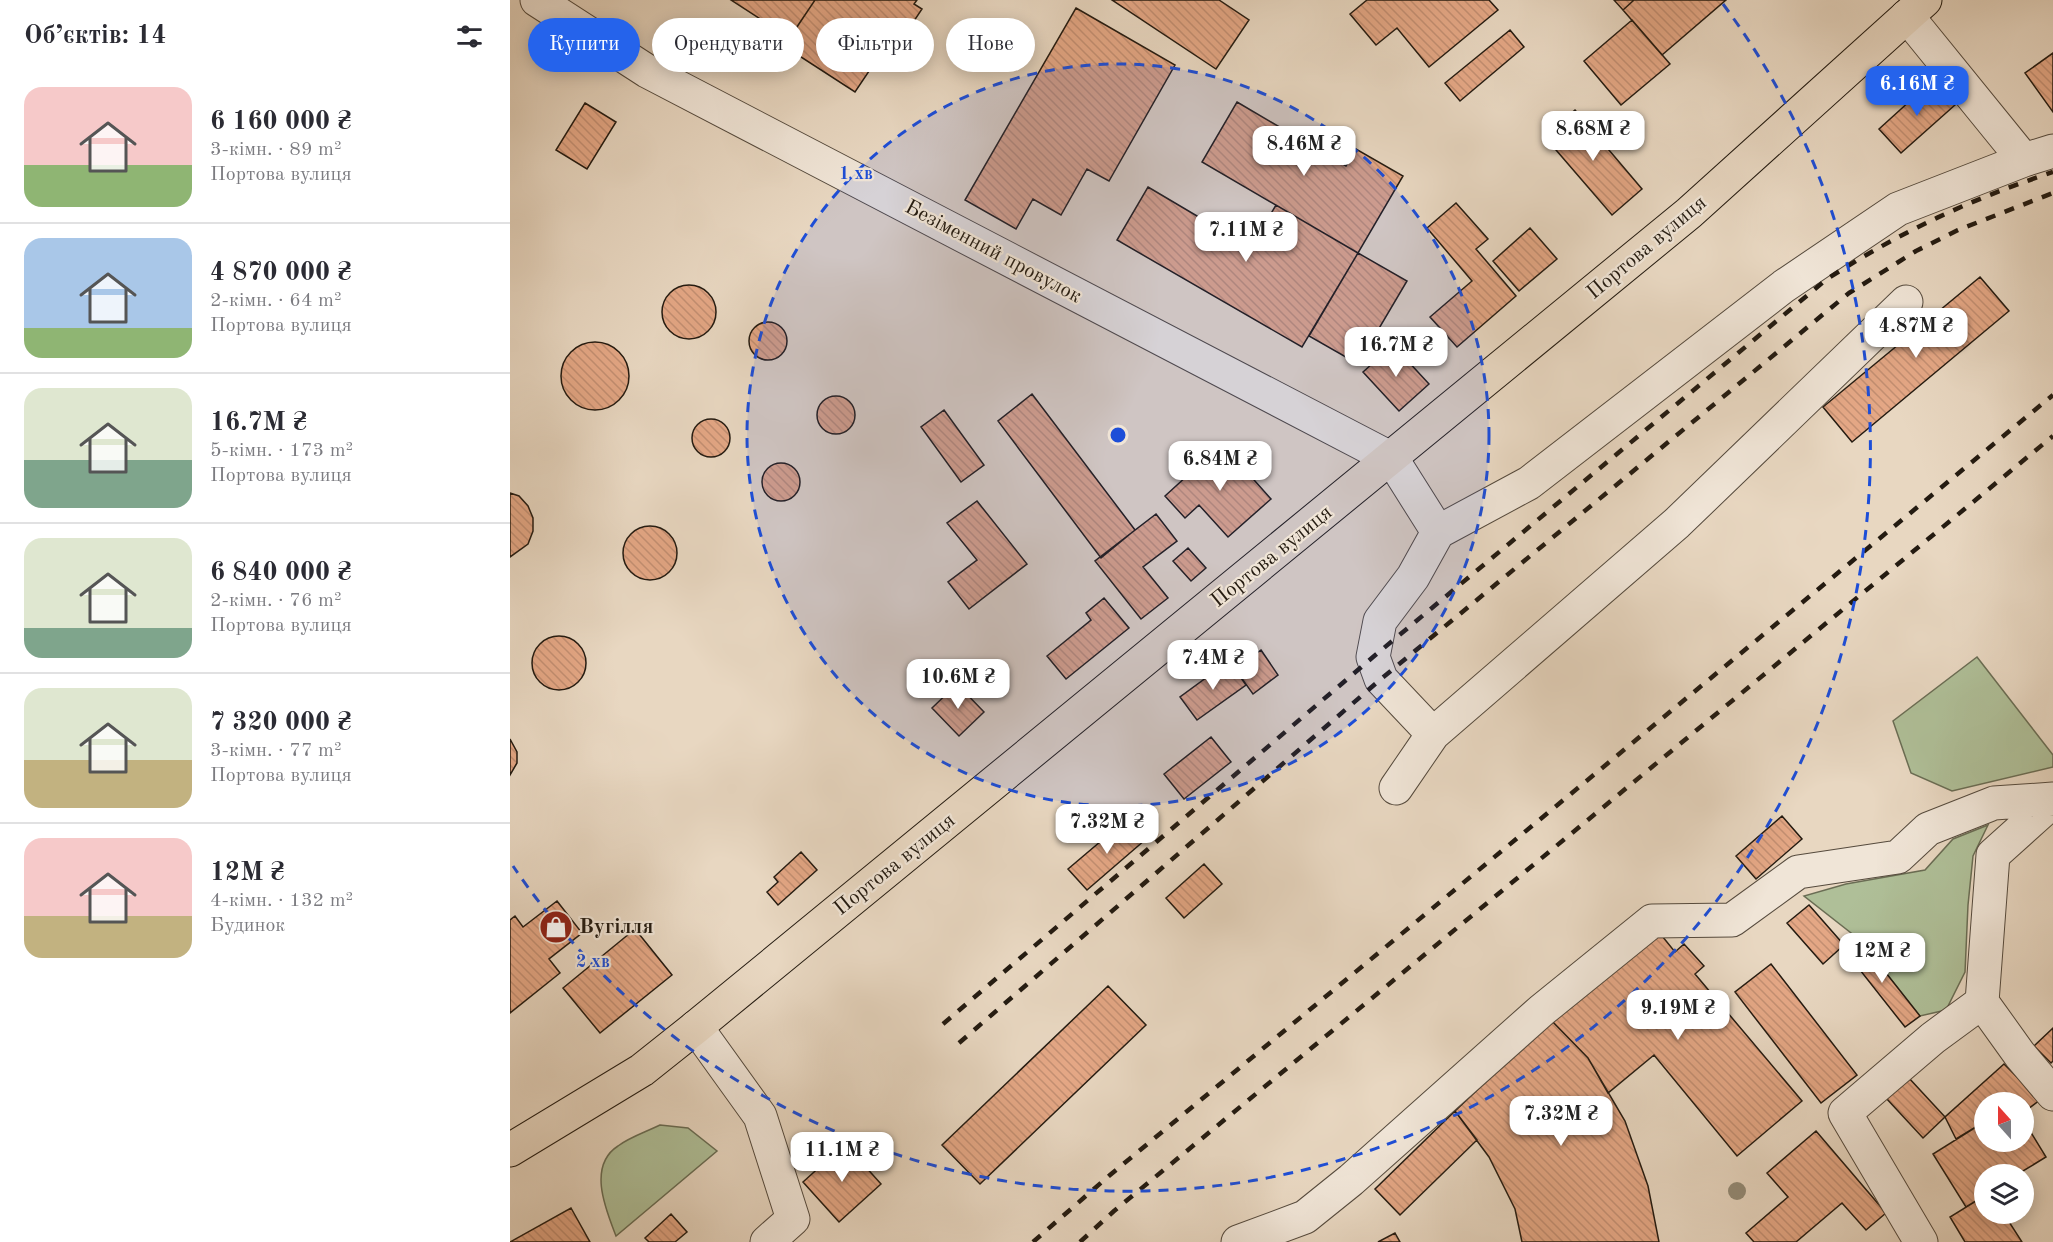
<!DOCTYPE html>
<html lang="uk">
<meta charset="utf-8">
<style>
:root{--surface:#fff;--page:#f2f2f3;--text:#2b2b33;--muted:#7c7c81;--line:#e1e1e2;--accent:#2563eb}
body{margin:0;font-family:"Old Standard TT",serif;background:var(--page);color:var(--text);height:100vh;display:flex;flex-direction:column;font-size:22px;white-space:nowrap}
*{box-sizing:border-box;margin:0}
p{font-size:20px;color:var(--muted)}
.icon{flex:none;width:33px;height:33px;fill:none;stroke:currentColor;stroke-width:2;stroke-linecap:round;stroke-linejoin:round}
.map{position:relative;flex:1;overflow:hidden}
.panel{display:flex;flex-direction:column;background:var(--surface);width:510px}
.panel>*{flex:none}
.banner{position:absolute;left:18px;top:18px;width:570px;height:54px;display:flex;gap:12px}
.needle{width:39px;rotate:339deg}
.buttons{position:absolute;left:1464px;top:1092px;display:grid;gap:12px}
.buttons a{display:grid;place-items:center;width:60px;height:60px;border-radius:50%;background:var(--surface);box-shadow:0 3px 15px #0003;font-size:30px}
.price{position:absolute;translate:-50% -51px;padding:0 14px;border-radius:12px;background:#fff;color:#222;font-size:20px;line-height:39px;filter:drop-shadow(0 2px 3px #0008)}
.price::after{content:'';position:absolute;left:50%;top:36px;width:18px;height:14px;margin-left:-9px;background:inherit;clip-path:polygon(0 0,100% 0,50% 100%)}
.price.current{background:var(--accent);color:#fff}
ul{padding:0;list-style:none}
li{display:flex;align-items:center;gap:18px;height:150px;padding:0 24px}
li+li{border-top:2px solid var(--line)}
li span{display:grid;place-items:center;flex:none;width:168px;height:120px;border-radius:18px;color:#555}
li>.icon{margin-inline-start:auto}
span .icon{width:72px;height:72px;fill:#fffc;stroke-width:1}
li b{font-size:26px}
h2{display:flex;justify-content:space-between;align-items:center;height:72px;padding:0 24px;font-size:26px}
.chip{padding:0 21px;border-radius:27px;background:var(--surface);box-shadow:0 3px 15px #0003;font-size:21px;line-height:54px}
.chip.current{background:var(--accent);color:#fff}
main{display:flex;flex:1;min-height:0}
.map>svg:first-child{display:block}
.green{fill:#afbf98;stroke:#6a6d54;stroke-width:1.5}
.building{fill:url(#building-back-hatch);stroke:#241b11;stroke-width:1.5}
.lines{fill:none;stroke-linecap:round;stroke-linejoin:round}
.minor-casing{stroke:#554a3d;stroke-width:35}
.major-casing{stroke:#241b11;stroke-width:35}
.minor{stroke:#f0e5d7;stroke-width:33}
.major{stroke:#e8d7c1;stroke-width:33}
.rail{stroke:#241b11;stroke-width:4.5;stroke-dasharray:10 10;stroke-linecap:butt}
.tree{fill:#938b77}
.ring{fill:none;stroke:#1d4ed8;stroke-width:3;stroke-dasharray:10 8}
.labels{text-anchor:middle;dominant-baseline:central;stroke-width:4.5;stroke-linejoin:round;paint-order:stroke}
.street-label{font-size:21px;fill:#241b11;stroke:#f0e5d7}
.poi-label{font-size:21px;font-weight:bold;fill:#241b11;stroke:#f0e5d7;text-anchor:start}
.centre{fill:#1d4ed8;stroke:#f0e5d7;stroke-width:3}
.ring-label{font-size:18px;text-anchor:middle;font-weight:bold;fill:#1d4ed8;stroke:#f0e5d7;stroke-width:4.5;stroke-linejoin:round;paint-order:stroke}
</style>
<main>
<section class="panel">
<h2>Об’єктів: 14<svg class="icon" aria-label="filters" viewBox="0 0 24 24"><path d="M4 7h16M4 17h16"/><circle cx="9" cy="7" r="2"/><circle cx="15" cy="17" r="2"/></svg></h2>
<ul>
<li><span style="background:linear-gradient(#f6c9c9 65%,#8fb573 0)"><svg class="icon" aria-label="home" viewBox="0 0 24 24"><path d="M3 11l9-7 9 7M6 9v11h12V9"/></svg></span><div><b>6 160 000 ₴</b><p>3-кімн. · 89 m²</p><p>Портова вулиця</p></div></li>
<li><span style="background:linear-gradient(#a9c7e8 75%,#8fb573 0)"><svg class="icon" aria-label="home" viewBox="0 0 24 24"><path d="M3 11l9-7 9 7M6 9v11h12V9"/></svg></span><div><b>4 870 000 ₴</b><p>2-кімн. · 64 m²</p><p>Портова вулиця</p></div></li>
<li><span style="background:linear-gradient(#dfe7d0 60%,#7fa58c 0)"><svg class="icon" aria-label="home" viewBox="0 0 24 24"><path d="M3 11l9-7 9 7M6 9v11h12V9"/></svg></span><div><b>16.7M ₴</b><p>5-кімн. · 173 m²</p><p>Портова вулиця</p></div></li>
<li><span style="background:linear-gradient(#dfe7d0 75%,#7fa58c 0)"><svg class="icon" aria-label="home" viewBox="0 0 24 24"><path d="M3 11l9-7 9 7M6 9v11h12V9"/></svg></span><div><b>6 840 000 ₴</b><p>2-кімн. · 76 m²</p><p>Портова вулиця</p></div></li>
<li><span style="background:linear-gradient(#dfe7d0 60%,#c2b280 0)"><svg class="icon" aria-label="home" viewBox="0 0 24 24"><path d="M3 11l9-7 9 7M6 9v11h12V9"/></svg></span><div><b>7 320 000 ₴</b><p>3-кімн. · 77 m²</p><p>Портова вулиця</p></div></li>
<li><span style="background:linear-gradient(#f6c9c9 65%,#c2b280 0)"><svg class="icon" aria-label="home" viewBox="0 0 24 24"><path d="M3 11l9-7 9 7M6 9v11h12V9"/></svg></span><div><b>12M ₴</b><p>4-кімн. · 132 m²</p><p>Будинок</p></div></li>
</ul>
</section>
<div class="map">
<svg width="1543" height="1242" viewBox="0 0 1543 1242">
<defs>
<pattern id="building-back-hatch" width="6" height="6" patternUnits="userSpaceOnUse" patternTransform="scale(1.5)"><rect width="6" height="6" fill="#e4a785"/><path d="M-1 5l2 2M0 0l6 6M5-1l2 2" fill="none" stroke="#c38f72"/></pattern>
</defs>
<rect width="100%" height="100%" fill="#e8d7c1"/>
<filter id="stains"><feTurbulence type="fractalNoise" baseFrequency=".00333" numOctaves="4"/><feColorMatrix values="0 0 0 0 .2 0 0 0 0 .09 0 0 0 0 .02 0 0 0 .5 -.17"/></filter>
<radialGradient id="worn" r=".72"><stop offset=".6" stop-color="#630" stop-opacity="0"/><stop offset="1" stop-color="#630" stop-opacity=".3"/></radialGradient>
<path class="green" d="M1467 657 1543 755V767L1442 791 1401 773 1383 721Z
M1478 825 1463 856 1458 905 1455 972 1436 1010 1410 1016 1350 940 1294 896 1336 884 1415 870 1443 839Z
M150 1125 178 1128 207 1151 106 1236C96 1210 77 1166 108 1146 120 1137 136 1132 150 1125Z"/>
<path class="building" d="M221 0H305L259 69 234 53 255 22Z
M305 0H407L404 4 412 9 400 27 392 22 345 92 274 46Z
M602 0H709L739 20 706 69Z
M857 0H979L988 10 919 67 887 28 866 45 840 14Z
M1104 0H1124L1113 10Z
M1124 0H1216L1152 55 1113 10Z
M566 8 665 65 599 181 577 169 551 215 523 199 506 229 455 200Z
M1122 20 1160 64 1111 105 1074 61Z
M1000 30 1014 47 950 101 935 83Z
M1543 53V112L1515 73Z
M1423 80 1445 105 1391 153 1369 129Z
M727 102 836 166 846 149 893 176 848 253 692 162Z
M75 103 106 122 77 169 46 150Z
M1065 110 1132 189 1102 215 1034 136Z
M638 187 741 248 766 205 848 253 792 347 607 240Z
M946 203 978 239 966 249 1006 296 947 347 920 317 962 281 917 228Z
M1020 228 1047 259 1009 291 983 261Z
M848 253 897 281 848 364 799 336Z
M1470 277 1499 311 1342 442 1313 407Z
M152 312a27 27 0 1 1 54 0a27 27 0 1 1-54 0Z
M239 341a19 19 0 1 1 38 0a19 19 0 1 1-38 0Z
M51 376a34 34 0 1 1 68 0a34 34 0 1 1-68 0Z
M883 345 919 384 889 411 853 372Z
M522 394 625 530 591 558 488 421Z
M307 415a19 19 0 1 1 38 0a19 19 0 1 1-38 0Z
M434 410 474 465 451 482 411 427Z
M182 438a19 19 0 1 1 38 0a19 19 0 1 1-38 0Z
M712 444 761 499 718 537 689 505 675 518 655 496Z
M252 482a19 19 0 1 1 38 0a19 19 0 1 1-38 0Z
M0 493 9 496 18 506 23 518V531L18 544 0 557Z
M467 501 517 564 459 609 438 582 467 560 437 523Z
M646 514 667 541 633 567 658 598 631 619 585 561Z
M113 553a27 27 0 1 1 54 0a27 27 0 1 1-54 0Z
M678 548 696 568 681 581 663 561Z
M594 598 619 628 556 679 537 656 581 620 576 613Z
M22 663a27 27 0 1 1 54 0a27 27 0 1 1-54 0Z
M751 650 768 675 743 694 725 669Z
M719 661 736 685 687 720 670 697Z
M447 684 474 712 449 736 422 708Z
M701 737 721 762 674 799 654 774Z
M0 739 7 752V763L0 775Z
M1272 816 1292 839 1246 879 1226 856Z
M617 819 635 840 577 890 558 869Z
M291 852 307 870 268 905 257 892 268 882 264 877Z
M694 864 712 884 674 918 656 898Z
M47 901 72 933 39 959 50 973 0 1013V920L5 916 13 927Z
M1299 905 1334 945 1313 964 1277 923Z
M125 929 162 975 90 1033 53 988Z
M1148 931 1165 952 1174 944 1194 966 1185 974 1292 1101 1227 1156 1144 1055 1098 1093 1078 1058 1041 1020Z
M1350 940 1410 1016 1395 1027 1335 951Z
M1261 964 1347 1075 1311 1103 1225 992Z
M598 986 636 1025 470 1184 432 1145Z
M1041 1020 1078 1058 1115 1121 1138 1186 1149 1242H1012L1005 1209 979 1157 945 1111Z
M1543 1028V1061L1541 1063 1524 1046Z
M1494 1064 1530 1100 1514 1112V1102H1474V1122L1446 1139 1435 1117Z
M1398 1077 1435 1117 1413 1138 1376 1098Z
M945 1111 967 1140 890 1215 865 1189Z
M1514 1121 1536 1157 1508 1174H1474V1196L1456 1207 1423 1154 1474 1122V1142H1514Z
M1306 1131 1376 1213 1356 1230 1332 1203 1286 1242H1244L1236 1233 1278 1197 1257 1173Z
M335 1144 371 1184 329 1222 293 1182Z
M1474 1196V1214H1494L1512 1242H1455L1440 1217Z
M61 1208 80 1242H0Z
M161 1214 177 1232 165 1242H139L135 1238Z
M885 1233 890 1242H868Z"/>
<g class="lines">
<defs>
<path id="minor" d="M27 0 137 71 882 459 928 532 903 577 870 621 863 657 871 679 923 734
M1397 16 1514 160
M928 532 1019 483 1274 286 1388 209 1514 160 1543 151
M886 788 923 734 1167 523 1396 302
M1472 1002 1510 1055 1543 1094
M186 1027 250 1116 283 1219 257 1242
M728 1242 795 1217 841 1180 1032 1010 1142 921 1222 920 1288 872 1388 857 1418 829 1484 803 1543 799
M1411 1242 1335 1113 1423 1038 1472 1002 1483 855 1543 801"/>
<path id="major" d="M0 1150 132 1070 186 1027 1179 213 1415 0"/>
</defs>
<use href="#minor" class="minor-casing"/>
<use href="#major" class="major-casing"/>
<use href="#minor" class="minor"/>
<use href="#major" class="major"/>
<path class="rail" d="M433 1024 863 657 1317 279C1392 231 1459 200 1543 172
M449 1043 871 679 1339 293 1406 251 1448 230 1543 193
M523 1242 600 1175 1543 395
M570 1242 604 1211 1543 436"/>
</g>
<circle class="tree" cx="1227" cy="1191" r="9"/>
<circle cx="608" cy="435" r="371" fill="#1d4ed8" fill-opacity=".12"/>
<g class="ring">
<circle cx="608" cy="435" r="371"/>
<path d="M1213 4A743 743 0 1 1 3 866"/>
</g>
<defs>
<symbol id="shop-disc" viewBox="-11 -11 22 22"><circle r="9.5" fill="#8f2418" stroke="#f0e5d7"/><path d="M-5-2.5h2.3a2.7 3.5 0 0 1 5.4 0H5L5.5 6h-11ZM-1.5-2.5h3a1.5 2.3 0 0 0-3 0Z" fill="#fff"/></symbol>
</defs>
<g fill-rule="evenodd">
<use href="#shop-disc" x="27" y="908" width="38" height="38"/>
</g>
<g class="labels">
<g class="street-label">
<text transform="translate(1137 248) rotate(-40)">Портова вулиця</text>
<text transform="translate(483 252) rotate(28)">Безіменний провулок</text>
<text transform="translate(762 557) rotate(-39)">Портова вулиця</text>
<text transform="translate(385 865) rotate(-39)">Портова вулиця</text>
</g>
<g class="poi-label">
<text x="69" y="927">Вугілля</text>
</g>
</g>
<circle cx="608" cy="435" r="9" class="centre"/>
<g class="ring-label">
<text x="346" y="179">1 хв</text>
<text x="83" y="967">2 хв</text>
</g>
<rect width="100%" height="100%" filter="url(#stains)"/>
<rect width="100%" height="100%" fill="url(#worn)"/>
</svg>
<div class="buttons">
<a><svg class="needle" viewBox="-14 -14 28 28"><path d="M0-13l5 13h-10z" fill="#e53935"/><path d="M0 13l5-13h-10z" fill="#7c7c81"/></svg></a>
<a><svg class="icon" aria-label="layers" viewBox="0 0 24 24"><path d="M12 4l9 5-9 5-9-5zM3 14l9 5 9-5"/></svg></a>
</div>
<b class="price current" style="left:1407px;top:117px">6.16M ₴</b>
<b class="price" style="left:1083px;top:162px">8.68M ₴</b>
<b class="price" style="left:794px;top:177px">8.46M ₴</b>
<b class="price" style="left:736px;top:263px">7.11M ₴</b>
<b class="price" style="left:1406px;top:359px">4.87M ₴</b>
<b class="price" style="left:886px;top:378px">16.7M ₴</b>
<b class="price" style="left:710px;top:492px">6.84M ₴</b>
<b class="price" style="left:703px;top:691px">7.4M ₴</b>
<b class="price" style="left:448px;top:710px">10.6M ₴</b>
<b class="price" style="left:597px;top:855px">7.32M ₴</b>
<b class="price" style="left:1372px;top:984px">12M ₴</b>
<b class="price" style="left:1168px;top:1041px">9.19M ₴</b>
<b class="price" style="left:1051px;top:1147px">7.32M ₴</b>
<b class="price" style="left:332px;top:1183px">11.1M ₴</b>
<div class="banner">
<a class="chip current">Купити</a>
<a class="chip">Орендувати</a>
<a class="chip">Фільтри</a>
<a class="chip">Нове</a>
</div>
</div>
</main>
